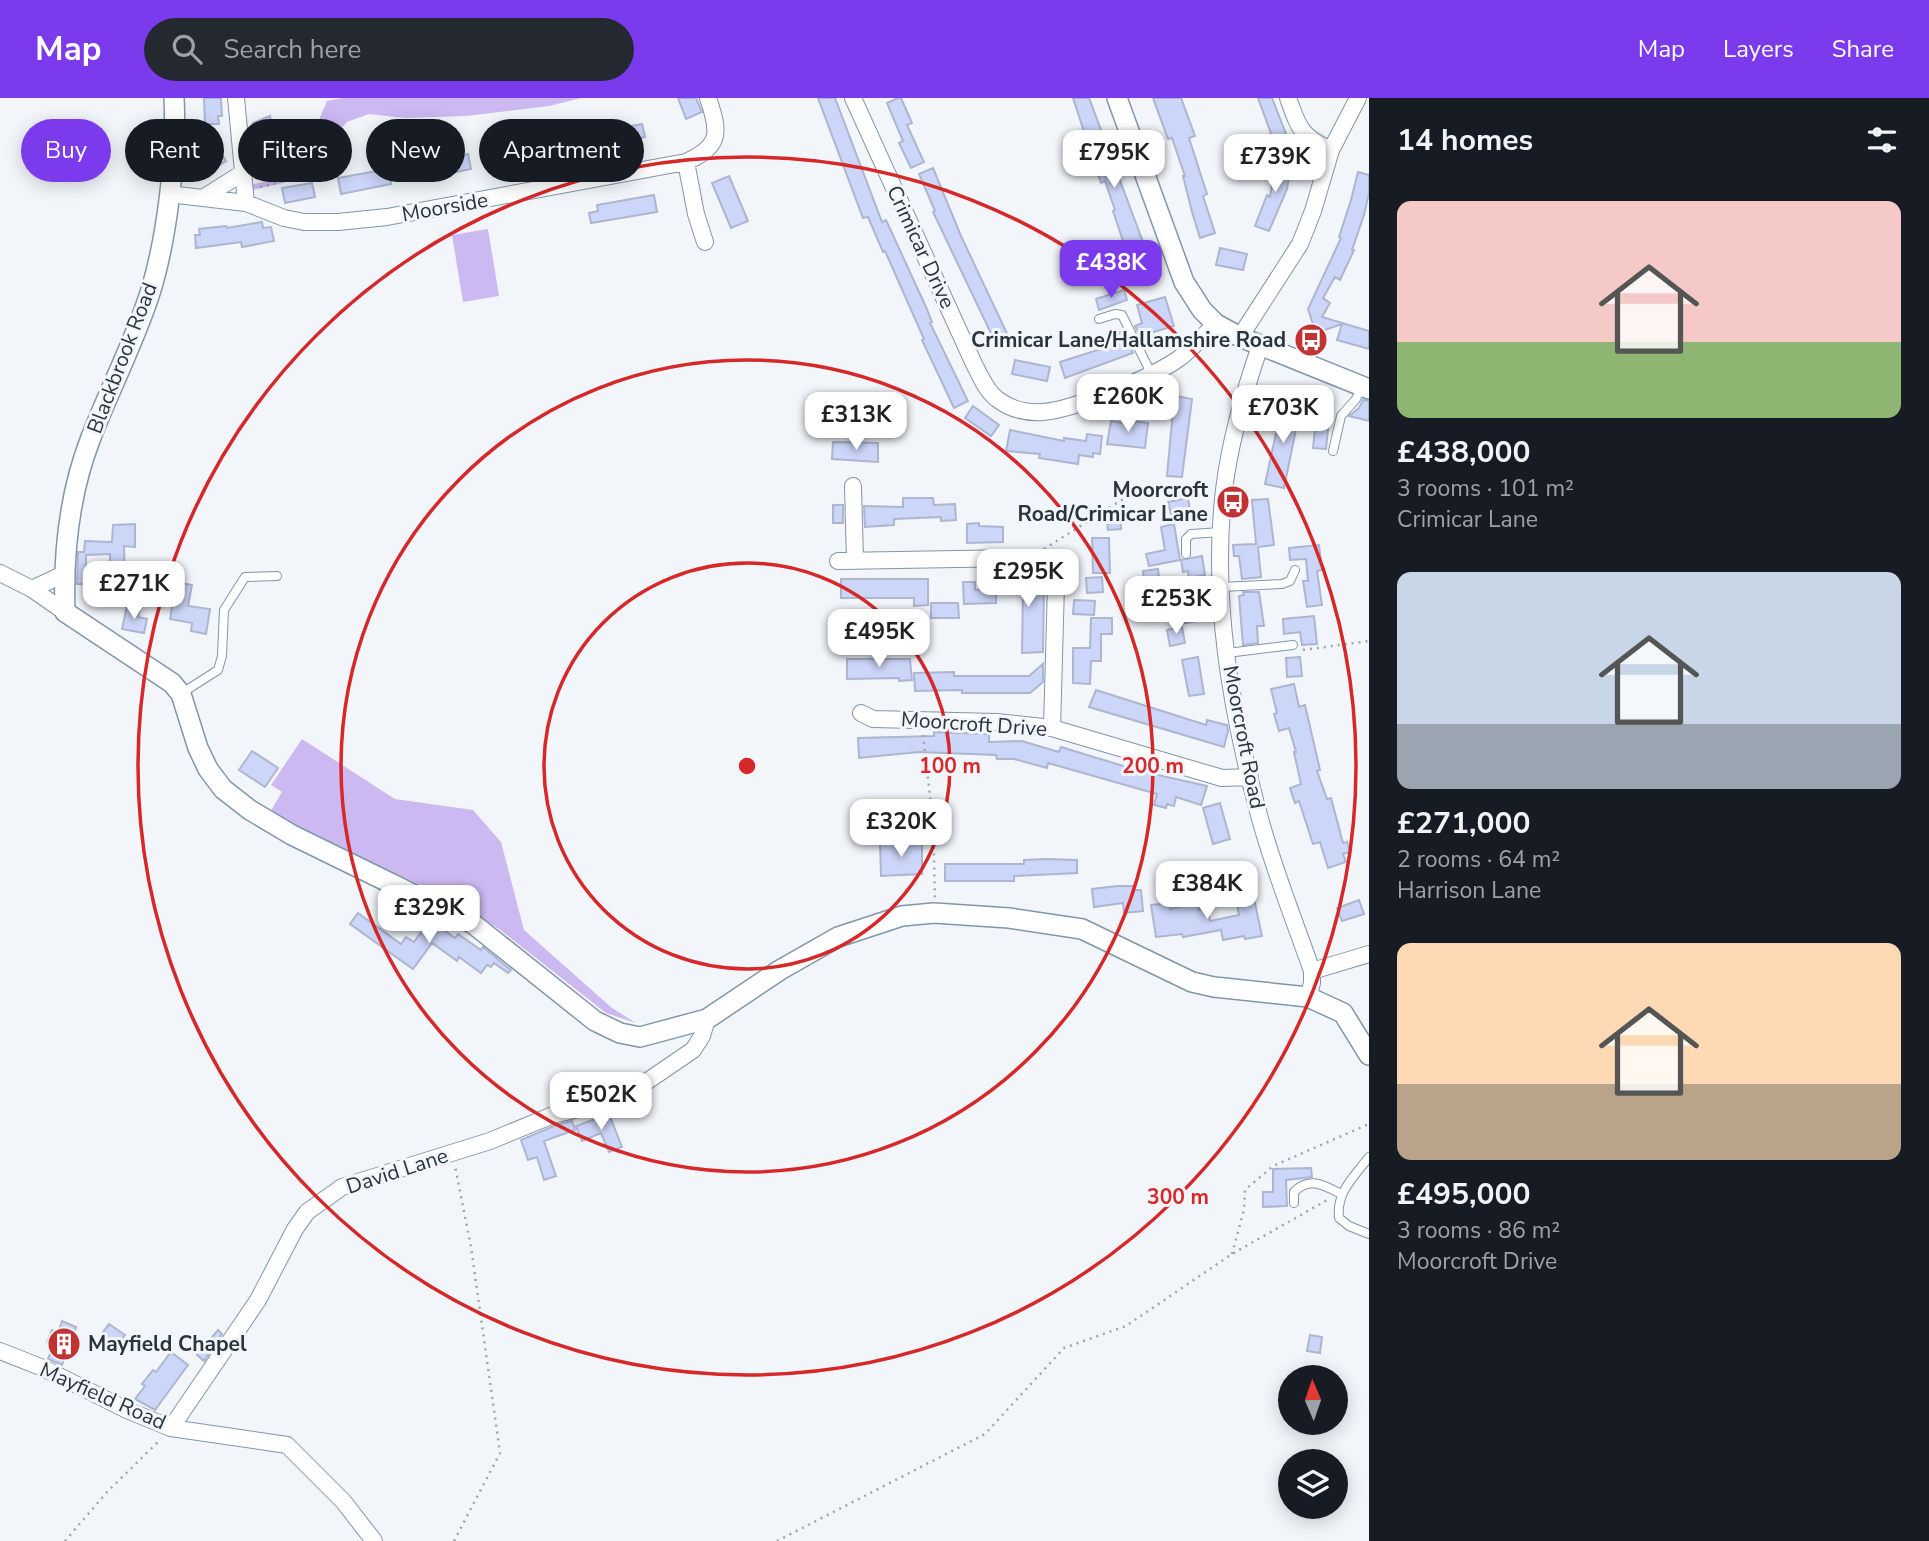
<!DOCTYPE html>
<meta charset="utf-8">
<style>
:root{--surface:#171b24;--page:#242831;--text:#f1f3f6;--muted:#9ea1a6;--accent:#7c3aed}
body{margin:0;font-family:"Nunito Sans",sans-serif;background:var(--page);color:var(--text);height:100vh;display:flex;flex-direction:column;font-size:26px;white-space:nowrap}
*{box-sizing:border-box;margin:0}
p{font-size:23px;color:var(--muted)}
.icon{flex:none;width:38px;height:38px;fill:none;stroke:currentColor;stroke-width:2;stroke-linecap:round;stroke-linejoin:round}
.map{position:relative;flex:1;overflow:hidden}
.sheet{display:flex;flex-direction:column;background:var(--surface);width:560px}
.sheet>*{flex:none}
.top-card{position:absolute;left:21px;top:21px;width:665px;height:63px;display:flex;gap:14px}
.needle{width:46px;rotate:358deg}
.fabs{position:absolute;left:1278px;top:1267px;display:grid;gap:14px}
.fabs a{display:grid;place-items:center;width:70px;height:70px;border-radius:50%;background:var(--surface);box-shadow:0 4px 18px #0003;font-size:35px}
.price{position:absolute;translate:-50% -60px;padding:0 16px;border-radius:14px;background:#fff;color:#222;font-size:23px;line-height:46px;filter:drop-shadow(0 2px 4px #0008)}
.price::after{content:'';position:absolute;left:50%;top:42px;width:21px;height:16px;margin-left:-10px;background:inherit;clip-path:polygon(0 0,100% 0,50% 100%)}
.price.selected{background:var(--accent);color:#fff}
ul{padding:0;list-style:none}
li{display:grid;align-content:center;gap:14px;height:371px;padding:0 28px}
li span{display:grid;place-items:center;height:217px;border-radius:14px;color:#555}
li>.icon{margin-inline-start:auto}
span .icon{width:126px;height:126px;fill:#fffc;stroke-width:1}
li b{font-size:30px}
h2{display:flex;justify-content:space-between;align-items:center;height:84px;padding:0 28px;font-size:30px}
.tag{padding:0 24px;border-radius:32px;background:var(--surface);box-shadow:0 4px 18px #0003;font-size:24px;line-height:63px}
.tag.selected{background:var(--accent);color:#fff}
header{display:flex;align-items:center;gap:42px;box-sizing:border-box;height:98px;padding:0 35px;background:var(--accent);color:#fff}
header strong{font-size:33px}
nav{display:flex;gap:38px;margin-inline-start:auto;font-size:24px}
.search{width:490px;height:63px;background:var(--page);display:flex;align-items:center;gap:18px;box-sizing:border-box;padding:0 24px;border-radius:38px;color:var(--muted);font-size:26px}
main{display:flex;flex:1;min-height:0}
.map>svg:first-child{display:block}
.green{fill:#cdb9f2}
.building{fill:#ccd6f9;stroke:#adb5cf;stroke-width:2}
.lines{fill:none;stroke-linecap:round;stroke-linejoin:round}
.service-casing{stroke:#8096a9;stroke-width:10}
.minor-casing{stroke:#8096a9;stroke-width:18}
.tertiary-casing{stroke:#8096a9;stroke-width:22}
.path{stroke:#9ea5ab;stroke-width:2.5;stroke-dasharray:2 5;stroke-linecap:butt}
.service{stroke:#fff;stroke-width:8}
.minor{stroke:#fff;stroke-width:16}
.tertiary{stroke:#fff;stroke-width:19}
.ring{fill:none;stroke:#d62828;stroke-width:3.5}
.labels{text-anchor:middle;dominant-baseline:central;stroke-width:6;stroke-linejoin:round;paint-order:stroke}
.street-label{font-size:21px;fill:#2a343b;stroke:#f2f6fb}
.poi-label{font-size:21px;font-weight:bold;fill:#2a343b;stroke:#f2f6fb;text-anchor:end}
.centre{fill:#d62828;stroke:#f2f6fb;stroke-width:3.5}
.ring-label{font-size:21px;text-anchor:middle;font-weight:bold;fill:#d62828;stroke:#f2f6fb;stroke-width:6;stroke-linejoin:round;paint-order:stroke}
</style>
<header>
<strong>Map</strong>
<div class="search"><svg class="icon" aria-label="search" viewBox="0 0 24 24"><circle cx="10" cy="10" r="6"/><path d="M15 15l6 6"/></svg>Search here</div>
<nav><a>Map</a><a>Layers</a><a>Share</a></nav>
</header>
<main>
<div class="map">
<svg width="1369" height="1443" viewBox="0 0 1369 1443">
<rect width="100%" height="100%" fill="#f2f6fb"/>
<path class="green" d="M343 0H582L549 8 466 18 405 20 369 16 347 24 291 83 253 92V86L290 79 297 73 327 3Z
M488 131 499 198 463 204 452 137Z
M302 641 395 701 473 712 501 744 524 832 612 910 636 925 606 915 499 831 446 798 313 739 270 714 282 694 271 687Z"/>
<path class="building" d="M204 0H221L222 18H218L219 26H205Z
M678 0H696L702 14 686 21Z
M818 0H835L882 124 886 122 926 209 932 224 930 225 968 303 954 310 922 242 924 241 885 153 883 154 868 119 863 120Z
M898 0H901L912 25 907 27 924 64 911 70 899 45 903 43 887 5Z
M1073 0H1089L1155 176 1136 182 1113 113 1115 112 1105 83 1101 85Z
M1153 0H1181L1195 38 1189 40 1207 96 1203 98 1215 135 1200 140 1192 114 1183 78H1185L1172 40 1168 41Z
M1258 0H1272L1286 36 1273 41Z
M270 18 277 55 252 60 250 37 255 36 253 25Z
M642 26 645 39 596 49 595 43 583 45 581 32 610 27 611 32Z
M550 43 553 58 503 68 500 53Z
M216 48 226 63 199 80 189 64Z
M468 56 471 71 422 81 419 66Z
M1276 60 1292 63 1287 91 1269 133 1255 128 1267 97 1270 99Z
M933 70 961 138 1010 242 997 248 933 114 935 113 919 76Z
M388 71 391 86 341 96 338 80Z
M1358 74 1369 77V95L1364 117 1352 152H1354L1340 182 1335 179 1323 200 1330 205 1322 219 1369 233V251L1337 242 1342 226 1316 235 1308 211 1341 140 1339 139 1351 102Z
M729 78 748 123 731 130 712 85Z
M312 85 315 99 285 105 282 90Z
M654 97 657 114 591 125 589 115 598 113 597 107Z
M262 124 263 130 271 129 274 143 242 149 241 144 196 150 195 137H200L199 131 226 128 227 130Z
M1220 150 1247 156 1243 172 1216 167Z
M1124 192 1127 202 1099 212 1096 201Z
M1165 199 1174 228 1140 238 1135 228 1142 225 1137 207Z
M1123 233 1133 255 1065 280 1060 264 1101 251 1098 244Z
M1015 262 1050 269 1047 283 1012 276Z
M1176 298 1192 301 1182 379 1167 378 1173 312H1168L1169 301 1175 302Z
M1318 301 1331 302 1326 351 1313 350Z
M1363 302 1369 303V323L1349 318 1359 310Z
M1283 303 1301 307 1284 390 1265 386Z
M973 308 999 327 991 338 965 320Z
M1111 323 1131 326V323L1148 325 1145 350 1107 346Z
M1010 332 1064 343V340L1086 343 1087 336 1102 338 1100 356 1093 355V359L1079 357 1078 366 1039 360 1040 356 1006 353Z
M833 344 878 345V364L832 361Z
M903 400H933L934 407 955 406 956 422 941 423V419L894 421V427L865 429 864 408 903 409Z
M1188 400 1190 412 1171 416 1168 404Z
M1268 401 1274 447 1258 449 1261 479 1242 481 1239 458H1234L1233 447 1256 446 1252 402Z
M833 407H843V425H833Z
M1120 411 1121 431 1108 432 1106 412Z
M979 425V428L1003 429V444L967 445V426Z
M135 426V449L124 448 125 488 110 487V456L86 457V486H77L78 454H84L85 443 112 444 113 427Z
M1174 426 1180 462 1149 468 1146 456 1165 452 1161 429Z
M1092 440H1109L1110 475H1093Z
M1319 447 1322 472 1317 473 1322 507 1307 509 1303 483H1308L1306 461 1290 462 1289 450Z
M1202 458 1205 477 1189 480 1188 473 1183 474 1181 462Z
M1001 471H1014V481L1041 480 1044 485 1043 554 1022 555 1023 493H1001Z
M1158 471 1161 497 1146 499 1143 473Z
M1102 479 1103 494 1087 495 1086 480Z
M841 481H928V507L914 508V500H841Z
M176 484 192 487 188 508 210 511 206 536 191 533 192 525 170 521Z
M963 484H975V492L996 491V505L964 506Z
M1207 490 1209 501 1193 503 1192 493Z
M1243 494H1259L1264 528H1257L1258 545 1243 547 1239 498 1244 497Z
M1074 502 1095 503 1094 517 1073 516Z
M931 505H958L959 520H931Z
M127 508 140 511 138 519 147 521 144 535 122 531Z
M1196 509 1198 523 1179 526 1177 512Z
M1314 518 1317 546 1302 547 1300 534 1284 536 1283 521Z
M1091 520H1112V536H1101V563H1091L1090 586 1073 585V550H1090Z
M1182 529 1185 545 1170 548 1167 532Z
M1198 559 1204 596 1189 598 1182 562Z
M1300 559 1302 578 1287 579 1286 560Z
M847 561H910L912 582 899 583V580L847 581Z
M1043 566V584L1030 595H962V592L915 593 914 575 954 574V578H1029Z
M1294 586 1299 609 1305 607 1320 672 1317 673 1327 701 1331 700 1343 745 1347 744 1350 754 1343 756 1346 764 1328 770 1320 744 1313 746 1299 703 1295 705 1290 690 1301 686 1294 654H1296L1289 630 1279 633 1274 616 1277 615 1271 591Z
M1096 592 1206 627 1207 622 1227 627 1228 633 1224 649 1089 609Z
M934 634 989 636V644L1022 643 1059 654 1061 649 1140 673 1207 688 1201 707 1176 699 1174 708 1167 706 1166 710 1154 707 1157 696 1048 665 1047 670 1014 661H997L996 657 919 654 859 660 858 640 934 638Z
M252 653 278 670 265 689 239 672Z
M1220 705 1230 741 1213 746 1203 710Z
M880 745 922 746V776L881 778Z
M1046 761 1077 762V775L1014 778V783H945V766H1024V762Z
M1118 788H1134V792H1141L1143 813 1124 815 1123 805 1094 809 1092 791Z
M1253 796 1262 838 1245 841 1244 838 1223 842 1221 832 1183 839 1182 836 1156 839 1151 807 1170 805V811L1197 804 1199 812 1208 810 1210 823 1239 817 1236 800Z
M1359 802 1364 816 1342 823 1337 810Z
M358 815 401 846 406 839 414 844 430 822 455 840 458 836 481 852 483 849 511 872 508 875 494 865 491 869 487 867 481 875 459 859 457 863 432 845 413 871 350 826Z
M609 1016 622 1049 609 1054 601 1035 582 1043 576 1028Z
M572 1023 575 1032 544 1043 556 1078 544 1082 537 1059 528 1062 521 1042 556 1027Z
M1311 1070 1312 1079 1286 1082 1287 1108 1263 1109V1094H1273V1071Z
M62 1223 76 1229 62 1267 48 1261 53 1247 47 1244 52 1232 58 1235Z
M109 1226 125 1237 116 1249 101 1237Z
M218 1232 222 1236 204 1263 197 1257Z
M1310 1237 1322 1239 1320 1255 1307 1253Z
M171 1254 188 1267 155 1312 135 1301 145 1288 142 1286 153 1272 156 1274Z"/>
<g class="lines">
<defs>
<path id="service" d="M1099 221 1115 216 1122 217 1152 277
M1333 353 1341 318 1356 301 1362 289
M1186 456V441L1191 436 1221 434
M1183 488 1220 481
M1221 489 1282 486 1290 483 1295 472
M1227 555 1293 547
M182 595 218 572 222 558 224 512 245 479 277 478
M1369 1059C1354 1079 1336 1094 1339 1120L1349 1128 1369 1136
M1294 1105V1094C1309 1078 1324 1087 1341 1096"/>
<path id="minor" d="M236 0 246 105
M853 0 974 266C980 277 986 293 997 301 1010 311 1027 315 1043 314 1073 312 1156 278 1181 259 1193 249 1204 237 1216 226
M1288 0C1299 30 1300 38 1331 52
M686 64 696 116 705 144
M169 96 246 105 284 120 304 124H338L387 119 686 64C721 48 720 35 708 0
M206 98 244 74
M1240 239 1300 146 1313 113 1331 52 1358 0
M1260 248C1244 295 1230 342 1224 392 1211 500 1231 613 1259 717 1273 770 1294 821 1312 873V885L1308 899
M853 388 855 463
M838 463 1022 460C1042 461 1049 468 1056 487L1052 630
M0 475 32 491 65 514
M32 491 64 476
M861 615 873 621 997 624 1052 630 1222 680 1250 679
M1312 873 1369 856
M0 1253 43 1270 127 1312 171 1330 287 1347 343 1403 374 1443
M171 1330 258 1202 295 1131 307 1114 342 1089 490 1043 553 1017 612 1003 627 997 693 952 702 938 707 921"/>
<path id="tertiary" d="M174 0C177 56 167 141 150 195 134 245 109 292 90 342 69 397 63 456 65 514L172 585 181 596 198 650 208 671 223 691 250 712 292 737 472 825 595 923 620 935 640 939 707 921 780 872 838 839 902 818 934 815 1009 820 1082 831 1192 884 1214 889 1308 899 1343 915 1369 957
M1117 0 1184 184 1202 212 1216 226 1240 239 1369 291"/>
</defs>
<use href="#service" class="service-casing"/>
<use href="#minor" class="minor-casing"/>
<use href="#tertiary" class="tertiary-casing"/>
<path class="path" d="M260 89C304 80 301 74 323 37
M1044 451 1128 398 1154 390 1176 388 1209 390
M1303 552 1369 543
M923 637 933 724 935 801
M1232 1156 1244 1112 1245 1092 1273 1068 1369 1026
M65 1443 107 1394 161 1341
M454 1443 500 1355 471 1149 455 1068
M777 1443 985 1336 1064 1250 1126 1228 1232 1156 1329 1101"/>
<use href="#service" class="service"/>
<use href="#minor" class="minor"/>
<use href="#tertiary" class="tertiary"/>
</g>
<g class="ring">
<circle cx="747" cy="668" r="203"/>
<circle cx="747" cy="668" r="406"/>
<circle cx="747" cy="668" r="609"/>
</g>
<defs>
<symbol id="bus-disc" viewBox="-11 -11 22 22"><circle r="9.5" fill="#c13232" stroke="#f2f6fb"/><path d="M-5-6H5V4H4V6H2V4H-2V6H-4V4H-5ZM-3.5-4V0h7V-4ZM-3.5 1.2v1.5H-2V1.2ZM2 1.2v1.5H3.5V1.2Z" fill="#fff"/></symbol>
<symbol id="building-disc" viewBox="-11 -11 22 22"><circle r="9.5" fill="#c13232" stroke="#f2f6fb"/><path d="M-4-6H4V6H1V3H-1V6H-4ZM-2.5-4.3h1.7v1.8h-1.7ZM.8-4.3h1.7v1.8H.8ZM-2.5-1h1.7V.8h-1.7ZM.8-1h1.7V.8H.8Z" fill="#fff"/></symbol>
</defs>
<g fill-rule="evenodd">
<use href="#bus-disc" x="1292" y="223" width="38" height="38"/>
<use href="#bus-disc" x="1214" y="385" width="38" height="38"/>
<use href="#building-disc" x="45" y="1227" width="38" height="38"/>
</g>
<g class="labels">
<g class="street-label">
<text transform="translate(445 109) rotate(-10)">Moorside</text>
<text transform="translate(921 149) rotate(65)">Crimicar Drive</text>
<text transform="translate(122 260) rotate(-69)">Blackbrook Road</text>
<text transform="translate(974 626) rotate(4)">Moorcroft Drive</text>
<text transform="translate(1244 639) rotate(79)">Moorcroft Road</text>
<text transform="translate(397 1073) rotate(-18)">David Lane</text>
<text transform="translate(103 1298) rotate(24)">Mayfield Road</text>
</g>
<g class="poi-label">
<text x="1286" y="242">Crimicar Lane/Hallamshire Road</text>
<text x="1208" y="392">Moorcroft<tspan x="1208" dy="24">Road/Crimicar Lane</tspan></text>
<text x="88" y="1246" text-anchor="start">Mayfield Chapel</text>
</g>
</g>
<circle cx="747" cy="668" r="10" class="centre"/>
<g class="ring-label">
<text x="950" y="675">100 m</text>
<text x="1153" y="675">200 m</text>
<text x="1178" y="1106">300 m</text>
</g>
</svg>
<div class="fabs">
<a><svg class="needle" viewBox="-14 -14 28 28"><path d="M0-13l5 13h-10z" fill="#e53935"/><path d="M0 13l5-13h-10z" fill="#9ea1a6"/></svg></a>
<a><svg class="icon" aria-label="layers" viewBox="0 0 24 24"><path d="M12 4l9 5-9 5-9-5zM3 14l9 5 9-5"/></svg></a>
</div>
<b class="price" style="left:1114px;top:92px">£795K</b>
<b class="price" style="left:1275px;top:96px">£739K</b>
<b class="price selected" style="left:1111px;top:202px">£438K</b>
<b class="price" style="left:1128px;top:336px">£260K</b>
<b class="price" style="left:1283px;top:347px">£703K</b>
<b class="price" style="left:856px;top:354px">£313K</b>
<b class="price" style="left:1028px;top:511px">£295K</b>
<b class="price" style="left:134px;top:523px">£271K</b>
<b class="price" style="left:1176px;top:538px">£253K</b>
<b class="price" style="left:879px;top:571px">£495K</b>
<b class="price" style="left:901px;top:761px">£320K</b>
<b class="price" style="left:1207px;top:823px">£384K</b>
<b class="price" style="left:429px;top:847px">£329K</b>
<b class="price" style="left:601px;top:1034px">£502K</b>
<div class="top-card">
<a class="tag selected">Buy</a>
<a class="tag">Rent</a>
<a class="tag">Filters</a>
<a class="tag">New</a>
<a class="tag">Apartment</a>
</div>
</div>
<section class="sheet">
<h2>14 homes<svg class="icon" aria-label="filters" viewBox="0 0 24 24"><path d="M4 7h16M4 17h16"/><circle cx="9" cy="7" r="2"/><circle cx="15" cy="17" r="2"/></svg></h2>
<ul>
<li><span style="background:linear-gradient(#f6c9c9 65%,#8fb573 0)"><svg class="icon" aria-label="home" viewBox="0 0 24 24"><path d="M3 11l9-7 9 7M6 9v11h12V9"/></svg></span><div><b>£438,000</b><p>3 rooms · 101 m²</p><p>Crimicar Lane</p></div></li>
<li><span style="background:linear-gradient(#c9d6e8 70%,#9aa5b1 0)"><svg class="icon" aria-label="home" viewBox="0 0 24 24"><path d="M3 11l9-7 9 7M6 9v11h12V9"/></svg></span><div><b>£271,000</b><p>2 rooms · 64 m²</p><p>Harrison Lane</p></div></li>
<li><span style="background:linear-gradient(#ffd9b3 65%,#b9a48a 0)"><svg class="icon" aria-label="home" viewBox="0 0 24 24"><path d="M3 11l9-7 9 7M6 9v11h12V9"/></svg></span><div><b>£495,000</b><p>3 rooms · 86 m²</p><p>Moorcroft Drive</p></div></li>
</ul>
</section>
</main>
